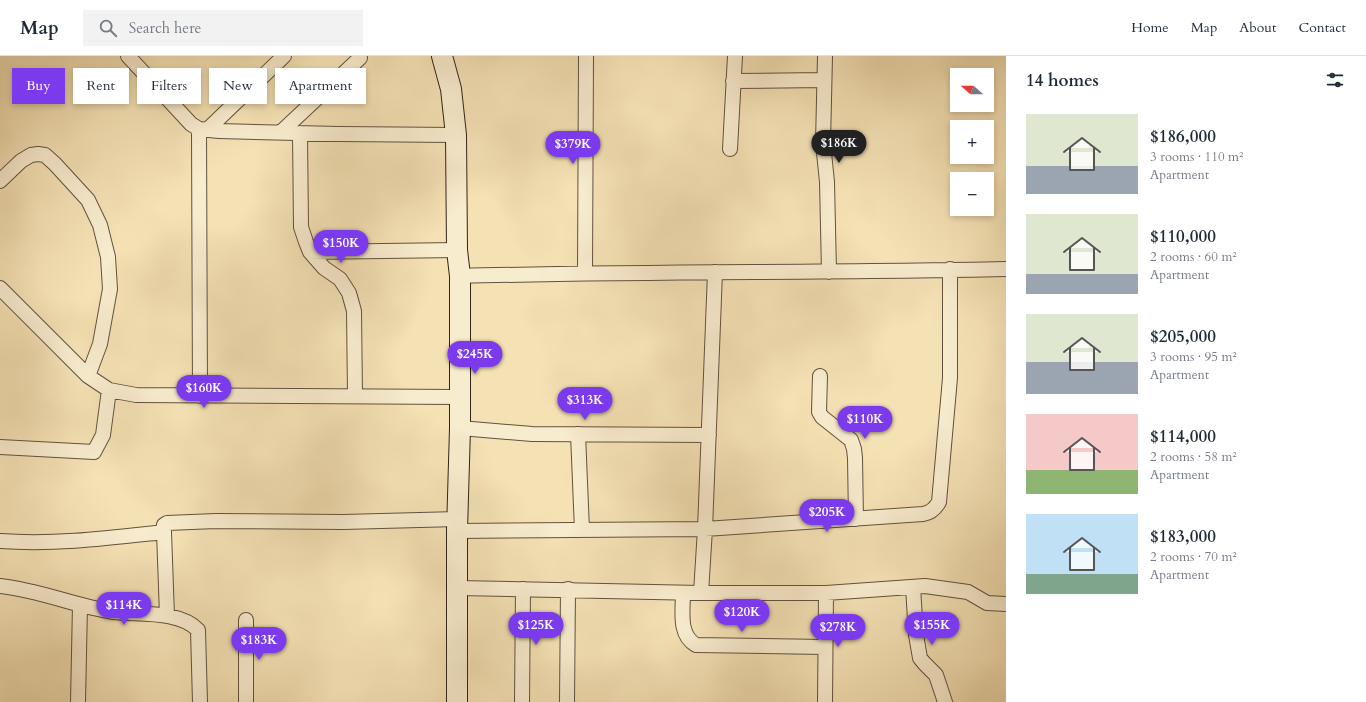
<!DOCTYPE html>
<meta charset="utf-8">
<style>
:root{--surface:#fff;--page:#f2f2f3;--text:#1f2937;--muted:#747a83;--line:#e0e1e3;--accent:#7c3aed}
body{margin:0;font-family:Cardo,serif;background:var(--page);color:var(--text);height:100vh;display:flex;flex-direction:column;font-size:15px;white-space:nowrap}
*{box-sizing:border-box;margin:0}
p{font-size:13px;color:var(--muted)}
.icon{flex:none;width:22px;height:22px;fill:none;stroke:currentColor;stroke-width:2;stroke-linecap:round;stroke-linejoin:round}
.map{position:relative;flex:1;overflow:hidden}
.side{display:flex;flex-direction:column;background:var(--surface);width:360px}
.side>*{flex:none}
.banner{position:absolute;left:12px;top:12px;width:380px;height:36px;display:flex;gap:8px}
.needle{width:26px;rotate:291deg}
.tools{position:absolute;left:950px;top:12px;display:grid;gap:8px}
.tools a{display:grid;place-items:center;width:44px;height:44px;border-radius:0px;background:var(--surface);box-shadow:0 2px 6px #0003;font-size:20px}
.price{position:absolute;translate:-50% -34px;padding:0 9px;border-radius:14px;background:var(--accent);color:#fff;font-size:13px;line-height:26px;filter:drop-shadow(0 1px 2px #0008)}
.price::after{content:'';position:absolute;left:50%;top:24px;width:12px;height:9px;margin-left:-6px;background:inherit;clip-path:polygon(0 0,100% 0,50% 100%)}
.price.active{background:#222;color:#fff}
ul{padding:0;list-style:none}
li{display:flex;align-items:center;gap:12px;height:100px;padding:0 20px}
li span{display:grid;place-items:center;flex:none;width:112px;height:80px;border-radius:0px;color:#555}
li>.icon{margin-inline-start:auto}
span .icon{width:48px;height:48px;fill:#fffc;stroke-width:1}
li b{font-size:17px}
h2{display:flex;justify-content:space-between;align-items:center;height:48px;padding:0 20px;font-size:17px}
.chip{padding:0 14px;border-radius:0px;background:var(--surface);box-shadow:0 2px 6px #0003;font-size:14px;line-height:36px}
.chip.active{background:var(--accent);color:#fff}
header{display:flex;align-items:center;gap:24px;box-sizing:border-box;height:56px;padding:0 20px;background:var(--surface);border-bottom:1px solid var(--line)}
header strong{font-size:19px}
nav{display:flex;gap:22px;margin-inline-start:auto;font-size:14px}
.search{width:280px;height:36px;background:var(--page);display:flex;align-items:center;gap:10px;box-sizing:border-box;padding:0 14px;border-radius:0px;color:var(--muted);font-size:15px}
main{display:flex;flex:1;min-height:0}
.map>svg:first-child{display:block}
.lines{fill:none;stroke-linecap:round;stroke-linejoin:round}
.street-casing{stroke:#615240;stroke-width:16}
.secondary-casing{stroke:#30231a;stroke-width:22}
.street{stroke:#f8ecce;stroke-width:14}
.secondary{stroke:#f8ecce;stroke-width:20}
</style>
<header>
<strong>Map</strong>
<div class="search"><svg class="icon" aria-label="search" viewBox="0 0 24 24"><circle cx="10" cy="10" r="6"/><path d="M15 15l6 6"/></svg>Search here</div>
<nav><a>Home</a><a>Map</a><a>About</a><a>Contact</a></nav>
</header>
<main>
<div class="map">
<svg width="1006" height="646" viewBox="0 0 1006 646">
<rect width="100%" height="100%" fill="#f4e1b4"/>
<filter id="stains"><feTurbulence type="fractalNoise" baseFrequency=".005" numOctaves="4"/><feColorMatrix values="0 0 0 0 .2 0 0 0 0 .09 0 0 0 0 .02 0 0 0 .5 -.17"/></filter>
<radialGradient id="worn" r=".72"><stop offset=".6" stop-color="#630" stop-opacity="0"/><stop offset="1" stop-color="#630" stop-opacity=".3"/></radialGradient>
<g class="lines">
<defs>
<path id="street" d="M128 0 191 68 199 73 219 75 338 78 456 79
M825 0 823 87 827 126 829 216
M733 25 824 24
M199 73 200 340
M207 74 284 0
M281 76 360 2
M300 77 301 171 306 186 310 196 324 212 340 223 349 237 354 255 355 340
M730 93 735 0
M0 125 21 105 31 99 38 98 45 99 55 108 88 144 100 169 108 201 110 233 100 288 88 320
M310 196 457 194
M585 217 586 0
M460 220C642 215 824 217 1006 213
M0 232 88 320 109 334 136 339 459 341
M820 320 819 356 822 361 851 384 854 393 855 402 856 463
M460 372 532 378 709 379
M578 378 582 474
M0 391 94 396 103 379 109 334
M457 475 705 473 923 458C930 457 935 453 939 446L950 322V213
M164 476V469L167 467 216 465 343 466 458 463
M0 485C55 489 109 482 164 476L167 560
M0 530C39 534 75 550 113 556 139 559 179 554 198 574L200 646
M913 531 916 579 920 602 924 607 936 619 945 646
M457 532 701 537H826L925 530 968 536 987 547 1006 548
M683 537C683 554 678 579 696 589L825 591
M701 537 705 473 715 216
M246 564V646
M78 646 80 549
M522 646 523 533
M567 646 568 533
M825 646 826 537"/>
<path id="secondary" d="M442 0 451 33 456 79 457 194 460 220V372L457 475V646"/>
</defs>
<use href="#street" class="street-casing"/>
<use href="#secondary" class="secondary-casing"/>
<use href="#street" class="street"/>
<use href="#secondary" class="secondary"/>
</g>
<rect width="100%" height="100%" filter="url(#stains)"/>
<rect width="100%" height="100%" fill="url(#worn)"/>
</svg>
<div class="tools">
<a><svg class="needle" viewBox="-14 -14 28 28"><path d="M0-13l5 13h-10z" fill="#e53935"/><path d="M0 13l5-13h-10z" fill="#747a83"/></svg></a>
<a>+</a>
<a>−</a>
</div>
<b class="price active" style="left:839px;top:108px">$186K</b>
<b class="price" style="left:573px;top:109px">$379K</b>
<b class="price" style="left:341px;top:208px">$150K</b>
<b class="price" style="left:475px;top:319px">$245K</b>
<b class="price" style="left:204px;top:353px">$160K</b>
<b class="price" style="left:585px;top:365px">$313K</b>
<b class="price" style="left:865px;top:384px">$110K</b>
<b class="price" style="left:827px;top:477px">$205K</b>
<b class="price" style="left:124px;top:570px">$114K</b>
<b class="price" style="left:742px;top:577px">$120K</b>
<b class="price" style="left:536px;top:590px">$125K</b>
<b class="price" style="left:932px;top:590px">$155K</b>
<b class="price" style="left:838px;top:592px">$278K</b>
<b class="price" style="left:259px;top:605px">$183K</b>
<div class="banner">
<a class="chip active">Buy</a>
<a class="chip">Rent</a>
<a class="chip">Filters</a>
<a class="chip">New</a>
<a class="chip">Apartment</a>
</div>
</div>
<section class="side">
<h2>14 homes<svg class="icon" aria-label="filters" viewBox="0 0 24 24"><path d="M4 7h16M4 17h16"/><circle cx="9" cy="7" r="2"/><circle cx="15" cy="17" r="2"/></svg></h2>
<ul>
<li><span style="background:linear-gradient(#dfe7d0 65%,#9aa5b1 0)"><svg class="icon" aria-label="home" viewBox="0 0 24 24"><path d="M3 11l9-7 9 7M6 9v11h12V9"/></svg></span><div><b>$186,000</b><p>3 rooms · 110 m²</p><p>Apartment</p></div></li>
<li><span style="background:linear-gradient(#dfe7d0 75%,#9aa5b1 0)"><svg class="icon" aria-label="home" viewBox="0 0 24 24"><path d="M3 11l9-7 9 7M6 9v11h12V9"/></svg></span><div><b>$110,000</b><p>2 rooms · 60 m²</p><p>Apartment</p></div></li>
<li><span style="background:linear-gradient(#dfe7d0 60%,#9aa5b1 0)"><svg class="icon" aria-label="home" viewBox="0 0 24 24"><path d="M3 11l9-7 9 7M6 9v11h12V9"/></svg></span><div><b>$205,000</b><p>3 rooms · 95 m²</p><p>Apartment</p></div></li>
<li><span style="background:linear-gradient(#f6c9c9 70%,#8fb573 0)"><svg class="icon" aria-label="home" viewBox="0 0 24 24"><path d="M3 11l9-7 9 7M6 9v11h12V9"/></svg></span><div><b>$114,000</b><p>2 rooms · 58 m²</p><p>Apartment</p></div></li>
<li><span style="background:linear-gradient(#bfe0f5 75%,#7fa58c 0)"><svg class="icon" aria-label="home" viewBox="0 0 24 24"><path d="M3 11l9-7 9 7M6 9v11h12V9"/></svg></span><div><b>$183,000</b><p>2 rooms · 70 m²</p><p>Apartment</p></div></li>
</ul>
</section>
</main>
